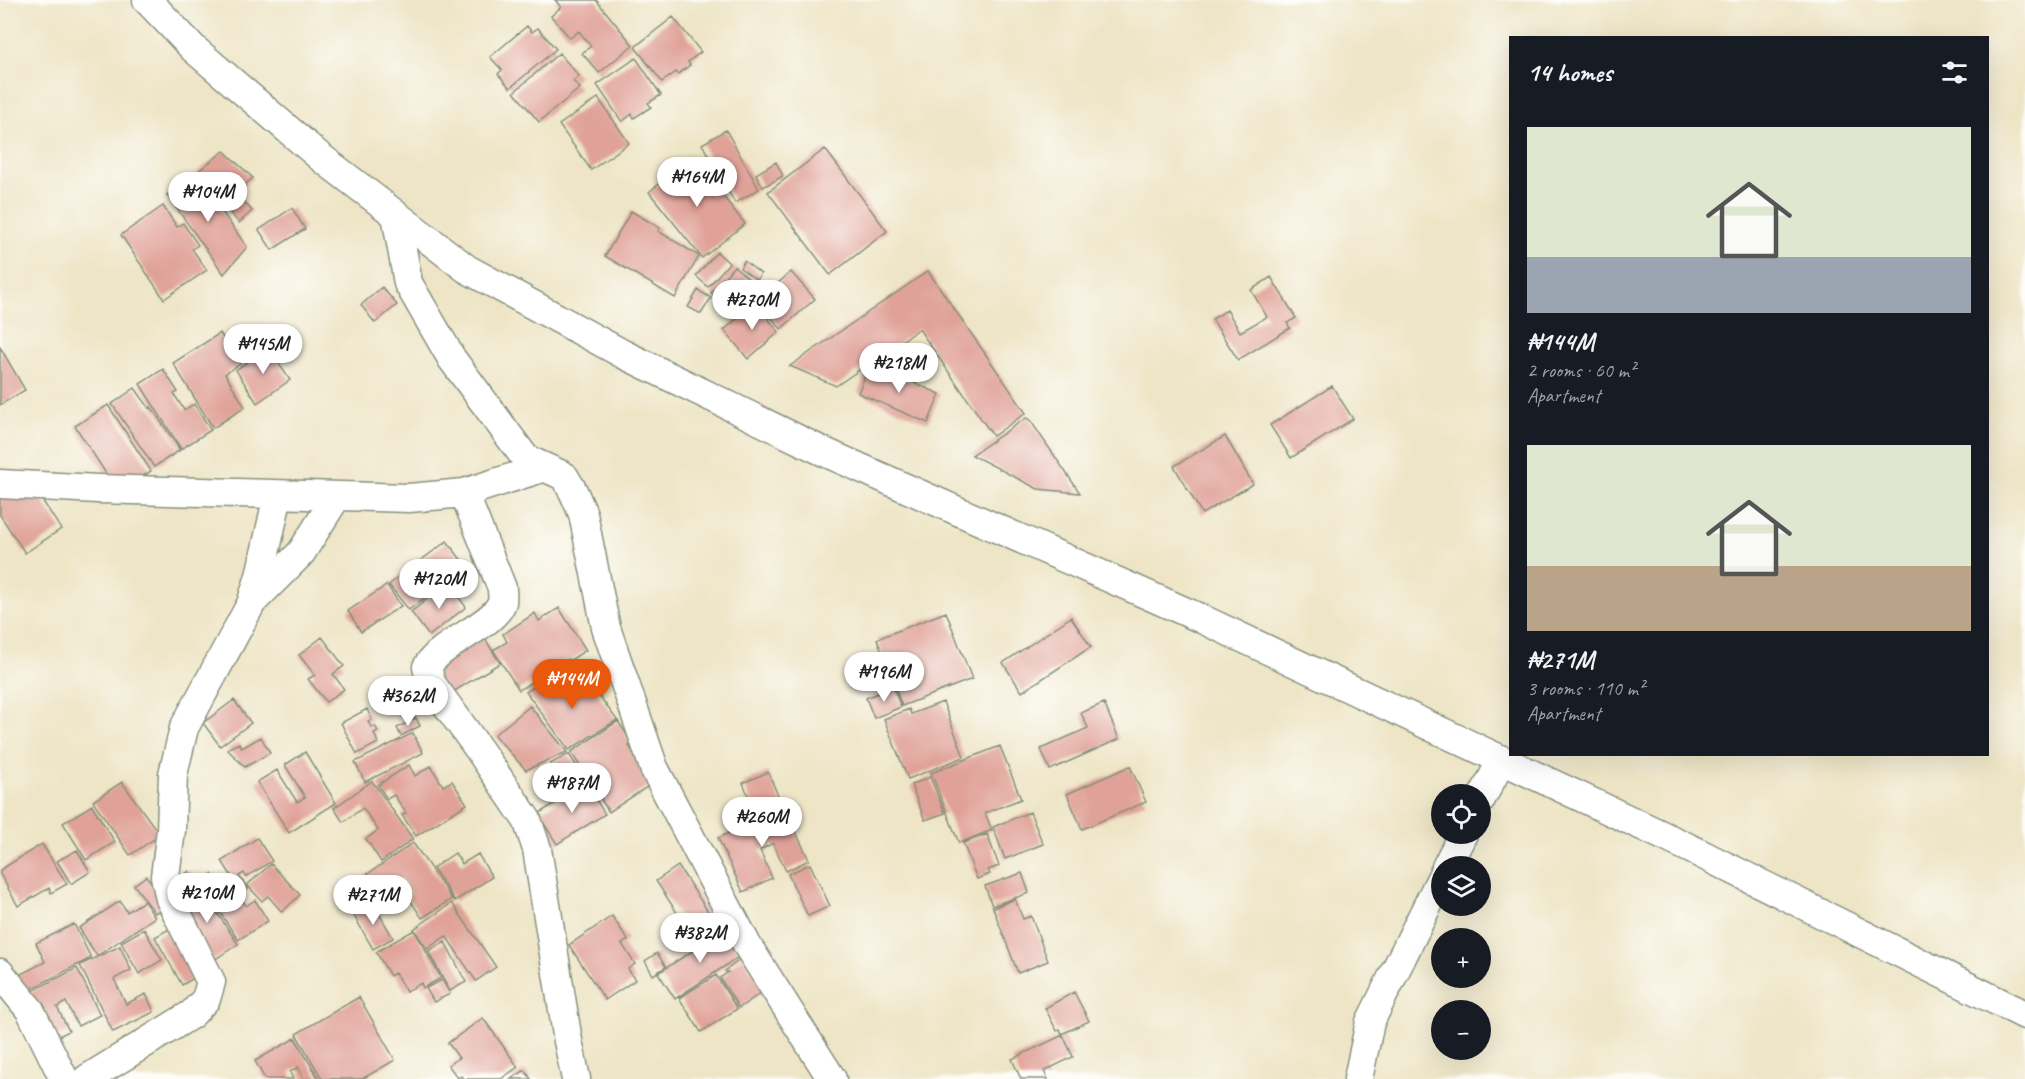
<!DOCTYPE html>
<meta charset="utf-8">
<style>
:root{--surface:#171b24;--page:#242831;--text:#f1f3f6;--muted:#9ea1a6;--accent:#ea580c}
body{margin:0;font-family:Caveat,sans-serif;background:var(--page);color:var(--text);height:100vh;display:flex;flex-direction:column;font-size:22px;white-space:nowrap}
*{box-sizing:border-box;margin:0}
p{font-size:20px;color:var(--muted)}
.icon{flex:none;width:33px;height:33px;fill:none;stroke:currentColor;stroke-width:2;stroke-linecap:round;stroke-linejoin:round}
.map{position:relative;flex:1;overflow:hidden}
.sheet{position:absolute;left:1509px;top:36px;width:480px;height:720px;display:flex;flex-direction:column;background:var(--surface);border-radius:0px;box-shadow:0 6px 24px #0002}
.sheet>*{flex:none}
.fabs{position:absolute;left:1431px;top:784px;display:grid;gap:12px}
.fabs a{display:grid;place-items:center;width:60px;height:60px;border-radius:50%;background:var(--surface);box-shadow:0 6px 24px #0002;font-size:30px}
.price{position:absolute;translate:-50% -51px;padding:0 14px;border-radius:21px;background:#fff;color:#222;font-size:20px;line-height:39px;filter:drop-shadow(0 2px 3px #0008)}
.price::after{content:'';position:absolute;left:50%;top:36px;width:18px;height:14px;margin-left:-9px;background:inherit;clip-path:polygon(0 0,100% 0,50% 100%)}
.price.active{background:var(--accent);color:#fff}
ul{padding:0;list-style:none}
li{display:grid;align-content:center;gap:12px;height:318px;padding:0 18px}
li span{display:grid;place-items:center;height:186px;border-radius:0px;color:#555}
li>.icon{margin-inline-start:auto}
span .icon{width:108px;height:108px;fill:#fffc;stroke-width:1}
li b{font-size:26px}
h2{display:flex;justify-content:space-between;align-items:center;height:72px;padding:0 18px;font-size:26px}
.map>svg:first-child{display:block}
.building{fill:#e0a198}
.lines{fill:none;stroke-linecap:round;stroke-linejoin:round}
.minor-casing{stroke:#86917d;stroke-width:31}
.minor{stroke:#fff;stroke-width:28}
</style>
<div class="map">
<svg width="2025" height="1079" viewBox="0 0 2025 1079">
<rect width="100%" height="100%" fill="#fdfcf7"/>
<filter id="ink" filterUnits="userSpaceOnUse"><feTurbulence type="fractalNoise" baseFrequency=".0167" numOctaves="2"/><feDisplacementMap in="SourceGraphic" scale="12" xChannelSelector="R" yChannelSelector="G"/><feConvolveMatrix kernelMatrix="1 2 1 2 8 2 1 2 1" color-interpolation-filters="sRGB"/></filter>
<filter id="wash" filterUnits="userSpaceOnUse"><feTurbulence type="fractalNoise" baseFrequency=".008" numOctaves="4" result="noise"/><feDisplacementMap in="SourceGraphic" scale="24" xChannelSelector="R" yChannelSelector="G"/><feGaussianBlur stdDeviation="1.35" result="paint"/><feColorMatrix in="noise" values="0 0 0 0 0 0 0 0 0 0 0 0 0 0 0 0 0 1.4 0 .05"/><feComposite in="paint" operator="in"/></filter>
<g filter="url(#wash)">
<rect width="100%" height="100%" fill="#eee5c6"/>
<g id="blocks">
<path class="building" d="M555 0H596L633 45 599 73 582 53 591 46 579 31 570 38 551 16 561 7Z
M673 17 701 52 688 62 690 65 678 74 676 72 662 82 635 47Z
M527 26 532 32 538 28 556 49 510 88 498 74 502 70 490 57Z
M559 53 579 76 573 81 580 88 539 122 514 92Z
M636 58 661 95 648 103 651 107 634 118 632 114 622 122 597 85Z
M598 98 629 143 591 170 559 125Z
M726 130 759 189 735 203 702 144Z
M825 149 887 231 830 275 768 192Z
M224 151 253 178 236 192 252 211 239 223 223 205 234 195 223 203 197 172Z
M692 157 745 224 702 258 649 192Z
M776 162 783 176 763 187 756 174Z
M195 174 247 247 224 274 167 195Z
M163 206 177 227 183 223 198 245 192 249 207 270 164 299 121 235Z
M292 208 305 229 272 250 259 230Z
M631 211 660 228 658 231 699 256 675 298 605 256Z
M717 252 729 263 708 287 696 276Z
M744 261 761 274 757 280 740 268Z
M734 266 748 278 725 305 711 293Z
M928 271 1026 413 993 436 919 329 836 386 790 366Z
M791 272 815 299 781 329 757 301Z
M1271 277 1296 318 1287 323 1290 328 1238 360 1212 319 1227 310 1240 332 1267 317 1251 290Z
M382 287 397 305 375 323 361 305Z
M698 290 711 298 701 314 688 307Z
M755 303 779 332 748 359 724 330Z
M220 333 240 364 225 374 245 407 213 428 173 363Z
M0 347 25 390 0 405Z
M268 348 290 380 257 403 236 370Z
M870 364 940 394 928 423 858 393Z
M163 369 178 392 174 394 184 410 194 404 211 430 181 449 140 384Z
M1332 386 1353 419 1291 458 1270 425Z
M135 388 149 408 151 407 180 450 154 467 112 404Z
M108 405 151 471 118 492 75 426Z
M1026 418 1030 420 1080 493 1038 489 972 455Z
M1225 436 1253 484 1202 514 1174 466Z
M0 476 33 486 61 529 25 553 0 515Z
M447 541 466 566 439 587 435 581 427 587 412 567Z
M409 568 429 594 409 610 389 585Z
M448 583 466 607 429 636 411 612Z
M387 585 401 606 361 632 348 611Z
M559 608 586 650 569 661 568 659 519 690 493 650 507 642 503 634 535 613 539 621Z
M946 612 972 679 902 706 877 639Z
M1071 617 1091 647 1022 692 1003 663Z
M481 632 500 663 445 697 426 666Z
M322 637 344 666 333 674 344 689 326 702 308 679 315 675 299 655Z
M583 674 617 720 569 750 526 692 550 677 558 689Z
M893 687 901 707 874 718 866 698Z
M234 700 251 723 220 746 203 723Z
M943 702 964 757 908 779 884 719 909 709 911 714Z
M1104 703 1119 739 1050 770 1041 749 1088 728 1081 713Z
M530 706 567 752 526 770 494 735Z
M367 709 372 720 368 722 371 727 375 726 378 731 374 733 378 743 357 754 341 723Z
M416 718 420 726 401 736 397 728Z
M618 721 632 743 629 746 653 783 609 812 571 752Z
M413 733 423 753 365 782 355 762Z
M261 737 270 753 245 767 227 749 239 743 242 748Z
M1000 746 1021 799 985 813 992 830 959 843 931 773Z
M305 752 336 803 289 833 257 782 277 770 297 802 305 797 285 765Z
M569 754 586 781 568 792 550 764Z
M409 765 415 776 431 766 443 786 452 781 467 804 416 836 402 815 406 813 394 795 387 799 378 785Z
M1130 766 1146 802 1082 829 1067 794Z
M768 772 782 805 757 816 743 783Z
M930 777 945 813 925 820 911 785Z
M372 781 413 839 381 862 366 839 378 830 363 808 343 822 334 808Z
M122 782 160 835 130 855 93 801Z
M586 784 605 814 557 844 538 814Z
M92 805 115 842 86 860 63 823Z
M784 807 809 860 786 871 773 843 760 850 772 878 743 892 718 838Z
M1030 812 1043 844 1005 859 993 827Z
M987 834 999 866 988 870 990 874 977 879 963 843Z
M257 838 272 861 246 877 244 873 239 876 248 889 239 895 246 906 255 900 268 921 238 940 200 882 212 874 221 889 234 880 222 861Z
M413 843 452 899 422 918 408 897 412 894 401 878 358 907 346 889Z
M42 844 67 884 51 893 49 888 18 906 0 874V870Z
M77 850 90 872 71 884 57 861Z
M455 853 462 864 478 854 492 877 455 901 433 868Z
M271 864 300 895 282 912 268 896 262 901 247 885Z
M810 864 830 906 808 916 788 874Z
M678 866 719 928 697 943 656 881Z
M189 871 197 881 155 913 134 885 146 876 160 893Z
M1022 873 1029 893 992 906 985 886Z
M200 887 238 944 214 960 177 903Z
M1015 899 1023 919 1031 916 1048 961 1018 973 993 908Z
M120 901 127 912 144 901 155 917 97 956 79 928Z
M373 903 393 938 373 949 353 914Z
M452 903 496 967 476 981 446 936 427 949 414 929Z
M612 916 628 940 622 944 635 964 628 969 635 980 605 1000 569 945Z
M183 921 210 969 182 985 155 937Z
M74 924 91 958 25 992 17 976 45 962 36 943Z
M144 929 162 960 139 974 121 942Z
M414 930 441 978 423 988 421 983 406 992 395 973 390 976 376 952Z
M725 930 742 955 675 999 658 973Z
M445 942 466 982 450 991 428 951Z
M120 946 131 970 114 979 126 1004 146 994 154 1012 113 1032 80 965Z
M657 953 666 967 653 975 645 961Z
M743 957 765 990 739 1008 720 978 728 972 725 971Z
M77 968 100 1015 78 1026 66 1002 57 1007 69 1031 49 1041 26 994Z
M716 975 737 1009 701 1032 679 998Z
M442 980 450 994 434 1002 426 988Z
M1074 992 1089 1021 1062 1034 1060 1029 1057 1031 1045 1008Z
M359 997 395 1060 362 1079H322L296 1034Z
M483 1018 518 1067 501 1079H463L461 1076 458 1078 448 1065 459 1058 448 1043Z
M1063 1035 1073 1057 1044 1071 1048 1079H1021L1012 1059Z
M295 1038 319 1079H304L298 1067 290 1072 293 1079H265L255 1061Z
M525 1070 531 1079H511Z"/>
</g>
</g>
<g filter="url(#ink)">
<use href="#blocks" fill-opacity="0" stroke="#86917d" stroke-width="1.5"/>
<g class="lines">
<defs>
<path id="minor" d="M147 0 194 49 319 156 467 269 623 354 820 450 1202 619 1685 846 2025 1015
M396 215 408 283 452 359 526 459 564 476 573 491 583 514 606 628 654 768 747 945 832 1079
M0 484 98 489 409 498 464 493 542 468
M464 493 502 588C502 592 503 598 502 602 494 626 441 642 427 667L431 683 480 751 527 820 537 849 568 1041 576 1079
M252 602 301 553 337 496
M1480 801 1502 760
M1446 867 1463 834
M0 973 30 1010 64 1079
M87 1079 192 1014 206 999 211 982 170 899 165 876 171 830 173 774 184 728 251 604 260 576 278 495
M1358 1079 1370 1022 1442 876"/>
</defs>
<use href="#minor" class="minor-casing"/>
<use href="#minor" class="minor"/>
</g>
</g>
</svg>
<div class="fabs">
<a><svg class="icon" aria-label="locate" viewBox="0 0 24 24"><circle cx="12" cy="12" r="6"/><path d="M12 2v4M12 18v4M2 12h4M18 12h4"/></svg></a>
<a><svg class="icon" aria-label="layers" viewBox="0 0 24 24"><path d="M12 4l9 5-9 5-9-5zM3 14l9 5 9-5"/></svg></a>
<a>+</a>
<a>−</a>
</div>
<b class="price" style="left:697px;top:208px">₦164M</b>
<b class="price" style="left:208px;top:223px">₦104M</b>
<b class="price" style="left:752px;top:331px">₦270M</b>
<b class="price" style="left:263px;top:375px">₦145M</b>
<b class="price" style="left:899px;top:394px">₦218M</b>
<b class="price" style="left:439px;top:610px">₦120M</b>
<b class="price" style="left:884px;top:703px">₦196M</b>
<b class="price active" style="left:572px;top:710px">₦144M</b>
<b class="price" style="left:408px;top:727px">₦362M</b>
<b class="price" style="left:572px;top:814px">₦187M</b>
<b class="price" style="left:762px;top:848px">₦260M</b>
<b class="price" style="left:207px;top:924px">₦210M</b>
<b class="price" style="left:373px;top:926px">₦271M</b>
<b class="price" style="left:700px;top:964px">₦382M</b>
<section class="sheet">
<h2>14 homes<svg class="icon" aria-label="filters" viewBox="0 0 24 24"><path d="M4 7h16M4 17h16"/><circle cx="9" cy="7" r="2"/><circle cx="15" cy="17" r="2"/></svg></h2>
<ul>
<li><span style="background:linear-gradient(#dfe7d0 70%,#9aa5b1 0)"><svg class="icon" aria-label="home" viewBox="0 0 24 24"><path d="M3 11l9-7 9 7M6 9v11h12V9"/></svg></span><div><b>₦144M</b><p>2 rooms · 60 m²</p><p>Apartment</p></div></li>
<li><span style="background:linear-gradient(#dfe7d0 65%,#b9a48a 0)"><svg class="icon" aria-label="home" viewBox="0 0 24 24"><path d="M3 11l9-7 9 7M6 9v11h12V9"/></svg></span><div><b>₦271M</b><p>3 rooms · 110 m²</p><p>Apartment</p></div></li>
</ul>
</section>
</div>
